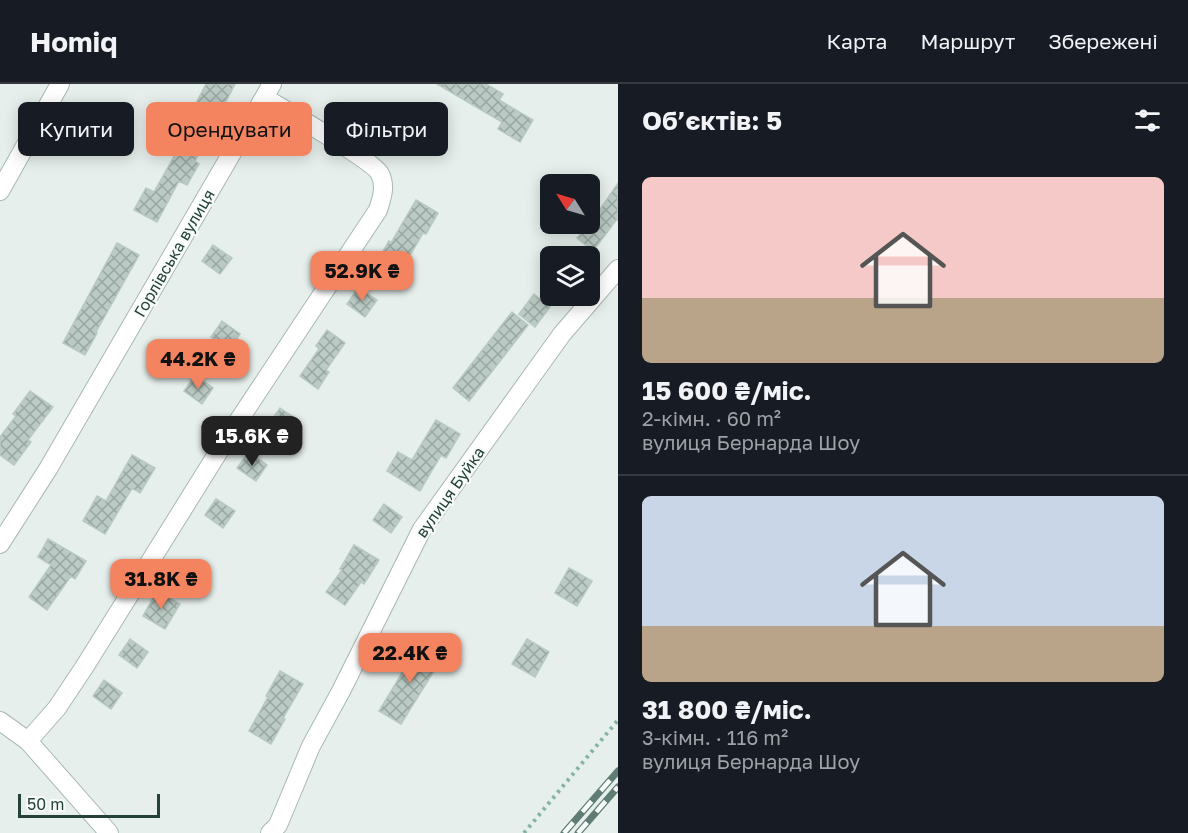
<!DOCTYPE html>
<html lang="uk">
<meta charset="utf-8">
<style>
:root{--surface:#171b24;--page:#242831;--text:#f1f3f6;--muted:#9ea1a6;--line:#363941;--accent:#f4845f}
body{margin:0;font-family:"Golos Text",sans-serif;background:var(--page);color:var(--text);height:100vh;display:flex;flex-direction:column;font-size:22px;white-space:nowrap}
*{box-sizing:border-box;margin:0}
p{font-size:20px;color:var(--muted)}
.icon{flex:none;width:33px;height:33px;fill:none;stroke:currentColor;stroke-width:2;stroke-linecap:round;stroke-linejoin:round}
.map{position:relative;flex:1;overflow:hidden}
.panel{display:flex;flex-direction:column;background:var(--surface);width:570px}
.panel>*{flex:none}
.top-card{position:absolute;left:18px;top:18px;width:510px;height:54px;display:flex;gap:12px}
.needle{width:39px;rotate:307deg}
.fabs{position:absolute;left:540px;top:90px;display:grid;gap:12px}
.fabs a{display:grid;place-items:center;width:60px;height:60px;border-radius:9px;background:var(--surface);box-shadow:0 3px 15px #0003;font-size:30px}
.scale{position:absolute;left:18px;bottom:15px;width:142px;box-sizing:border-box;padding-left:6px;border:3px solid #24423a;border-top:0;font-size:16px;line-height:21px;white-space:nowrap;color:#24423a;-webkit-text-stroke:4px #f7fbf9;paint-order:stroke}
.price{position:absolute;translate:-50% -51px;padding:0 14px;border-radius:12px;background:var(--accent);color:#111;font-size:20px;line-height:39px;filter:drop-shadow(0 2px 3px #0008)}
.price::after{content:'';position:absolute;left:50%;top:36px;width:18px;height:14px;margin-left:-9px;background:inherit;clip-path:polygon(0 0,100% 0,50% 100%)}
.price.on{background:#222;color:#fff}
ul{padding:0;list-style:none}
li{display:grid;align-content:center;gap:12px;height:318px;padding:0 24px}
li+li{border-top:2px solid var(--line)}
li span{display:grid;place-items:center;height:186px;border-radius:9px;color:#555}
li>.icon{margin-inline-start:auto}
span .icon{width:108px;height:108px;fill:#fffc;stroke-width:1}
li b{font-size:26px}
h2{display:flex;justify-content:space-between;align-items:center;height:72px;padding:0 24px;font-size:26px}
.chip{padding:0 21px;border-radius:9px;background:var(--surface);box-shadow:0 3px 15px #0003;font-size:21px;line-height:54px}
.chip.on{background:var(--accent);color:#111}
header{display:flex;align-items:center;gap:36px;box-sizing:border-box;height:84px;padding:0 30px;background:var(--surface);border-bottom:2px solid var(--line)}
header strong{font-size:28px}
nav{display:flex;gap:33px;margin-inline-start:auto;font-size:21px}
main{display:flex;flex:1;min-height:0}
.map>svg:first-child{display:block}
.building{fill:url(#building-cross-hatch);stroke:#b8c9c2;stroke-width:1.5}
.lines{fill:none;stroke-linecap:round;stroke-linejoin:round}
.minor-casing{stroke:#a8b8b2;stroke-width:20}
.path{stroke:#86b3a5;stroke-width:4;stroke-dasharray:3 4.5;stroke-linecap:butt}
.minor{stroke:#fff;stroke-width:18}
.rail-casing{stroke:#5f7d75;stroke-width:7}
.rail{stroke:#f7fbf9;stroke-width:4.5;stroke-dasharray:14;stroke-linecap:butt}
.labels{text-anchor:middle;dominant-baseline:central;stroke-width:4.5;stroke-linejoin:round;paint-order:stroke}
.street-label{font-size:16px;fill:#24423a;stroke:#f7fbf9}
</style>
<header>
<strong>Homiq</strong>
<nav><a>Карта</a><a>Маршрут</a><a>Збережені</a></nav>
</header>
<main>
<div class="map">
<svg width="618" height="749" viewBox="0 0 618 749">
<defs>
<pattern id="building-cross-hatch" width="8" height="8" patternUnits="userSpaceOnUse" patternTransform="scale(1.5)"><rect width="8" height="8" fill="#bbcac4"/><path d="M0 0l8 8M0 8l8-8" fill="none" stroke="#98a6a0"/></pattern>
</defs>
<rect width="100%" height="100%" fill="#e6efeb"/>
<path class="building" d="M206 0H235L195 77 199 80 187 101 179 97 157 138 134 126 146 104 154 108 182 58 177 56Z
M437 0H486L503 10 499 16 533 36 520 58 498 45 502 38Z
M618 99V136L617 135 593 167 577 154 590 140Z
M416 116 438 129 426 150 423 149 398 192 376 179 389 157 391 159Z
M117 159 139 171 96 248 97 249 85 271 63 259Z
M213 161 232 174 220 190 202 177Z
M358 204 377 216 365 233 347 220Z
M534 210 550 223 535 243 519 230Z
M512 228 528 241 469 317 453 304Z
M222 237 240 250 229 266 211 253Z
M327 246 345 259 326 286 329 288 318 305 300 292 319 265 316 262Z
M195 291 213 304 202 320 184 307Z
M30 307 53 323 28 356 31 358 14 381 0 371V353L16 332 13 330Z
M280 324 299 337 287 353 269 340Z
M436 336 460 350 446 374 441 371 420 407 387 387 398 368 412 376Z
M249 368 267 381 256 397 237 384Z
M132 371 155 384 140 409 132 404 105 450 83 437 97 412 106 417Z
M216 415 235 427 223 444 205 431Z
M384 420 402 433 391 449 373 436Z
M48 455 86 477 75 495 71 492 47 526 29 513 51 481 38 473Z
M354 461 379 476 364 500 361 498 345 521 326 508 342 486 340 485Z
M569 484 592 497 577 522 555 509Z
M157 507 180 520 165 545 143 532Z
M130 555 148 568 137 584 119 571Z
M527 555 549 568 535 593 512 580Z
M419 561 442 574 401 640 379 627Z
M280 587 303 600 283 634 285 635 271 660 249 647 268 613 266 612Z
M104 596 122 609 111 625 93 612Z"/>
<g class="lines">
<defs>
<path id="minor" d="M0 107 60 0
M0 460 48 385 272 0
M0 637 28 657 109 749
M28 657 57 624 85 582 229 351 378 126C382 114 386 102 380 90 374 77 283 25 265 14
M270 749 278 741 311 662 341 607 422 445 562 250 618 185"/>
</defs>
<use href="#minor" class="minor-casing"/>
<path class="path" d="M524 749 618 636"/>
<use href="#minor" class="minor"/>
<defs>
<path id="rail" d="M564 749 618 687
M578 749 618 703"/>
</defs>
<use href="#rail" class="rail-casing"/>
<use href="#rail" class="rail"/>
</g>
<g class="labels">
<g class="street-label">
<text transform="translate(174 169) rotate(-60)">Горлівська вулиця</text>
<text transform="translate(450 408) rotate(-55)">вулиця Буйка</text>
</g>
</g>
</svg>
<div class="fabs">
<a><svg class="needle" viewBox="-14 -14 28 28"><path d="M0-13l5 13h-10z" fill="#e53935"/><path d="M0 13l5-13h-10z" fill="#9ea1a6"/></svg></a>
<a><svg class="icon" aria-label="layers" viewBox="0 0 24 24"><path d="M12 4l9 5-9 5-9-5zM3 14l9 5 9-5"/></svg></a>
</div>
<div class="scale">50 m</div>
<b class="price" style="left:362px;top:218px">52.9K ₴</b>
<b class="price" style="left:198px;top:306px">44.2K ₴</b>
<b class="price on" style="left:252px;top:383px">15.6K ₴</b>
<b class="price" style="left:161px;top:526px">31.8K ₴</b>
<b class="price" style="left:410px;top:600px">22.4K ₴</b>
<div class="top-card">
<a class="chip">Купити</a>
<a class="chip on">Орендувати</a>
<a class="chip">Фільтри</a>
</div>
</div>
<section class="panel">
<h2>Об’єктів: 5<svg class="icon" aria-label="filters" viewBox="0 0 24 24"><path d="M4 7h16M4 17h16"/><circle cx="9" cy="7" r="2"/><circle cx="15" cy="17" r="2"/></svg></h2>
<ul>
<li><span style="background:linear-gradient(#f6c9c9 65%,#b9a48a 0)"><svg class="icon" aria-label="home" viewBox="0 0 24 24"><path d="M3 11l9-7 9 7M6 9v11h12V9"/></svg></span><div><b>15 600 ₴/міс.</b><p>2-кімн. · 60 m²</p><p>вулиця Бернарда Шоу</p></div></li>
<li><span style="background:linear-gradient(#c9d6e8 70%,#b9a48a 0)"><svg class="icon" aria-label="home" viewBox="0 0 24 24"><path d="M3 11l9-7 9 7M6 9v11h12V9"/></svg></span><div><b>31 800 ₴/міс.</b><p>3-кімн. · 116 m²</p><p>вулиця Бернарда Шоу</p></div></li>
</ul>
</section>
</main>
